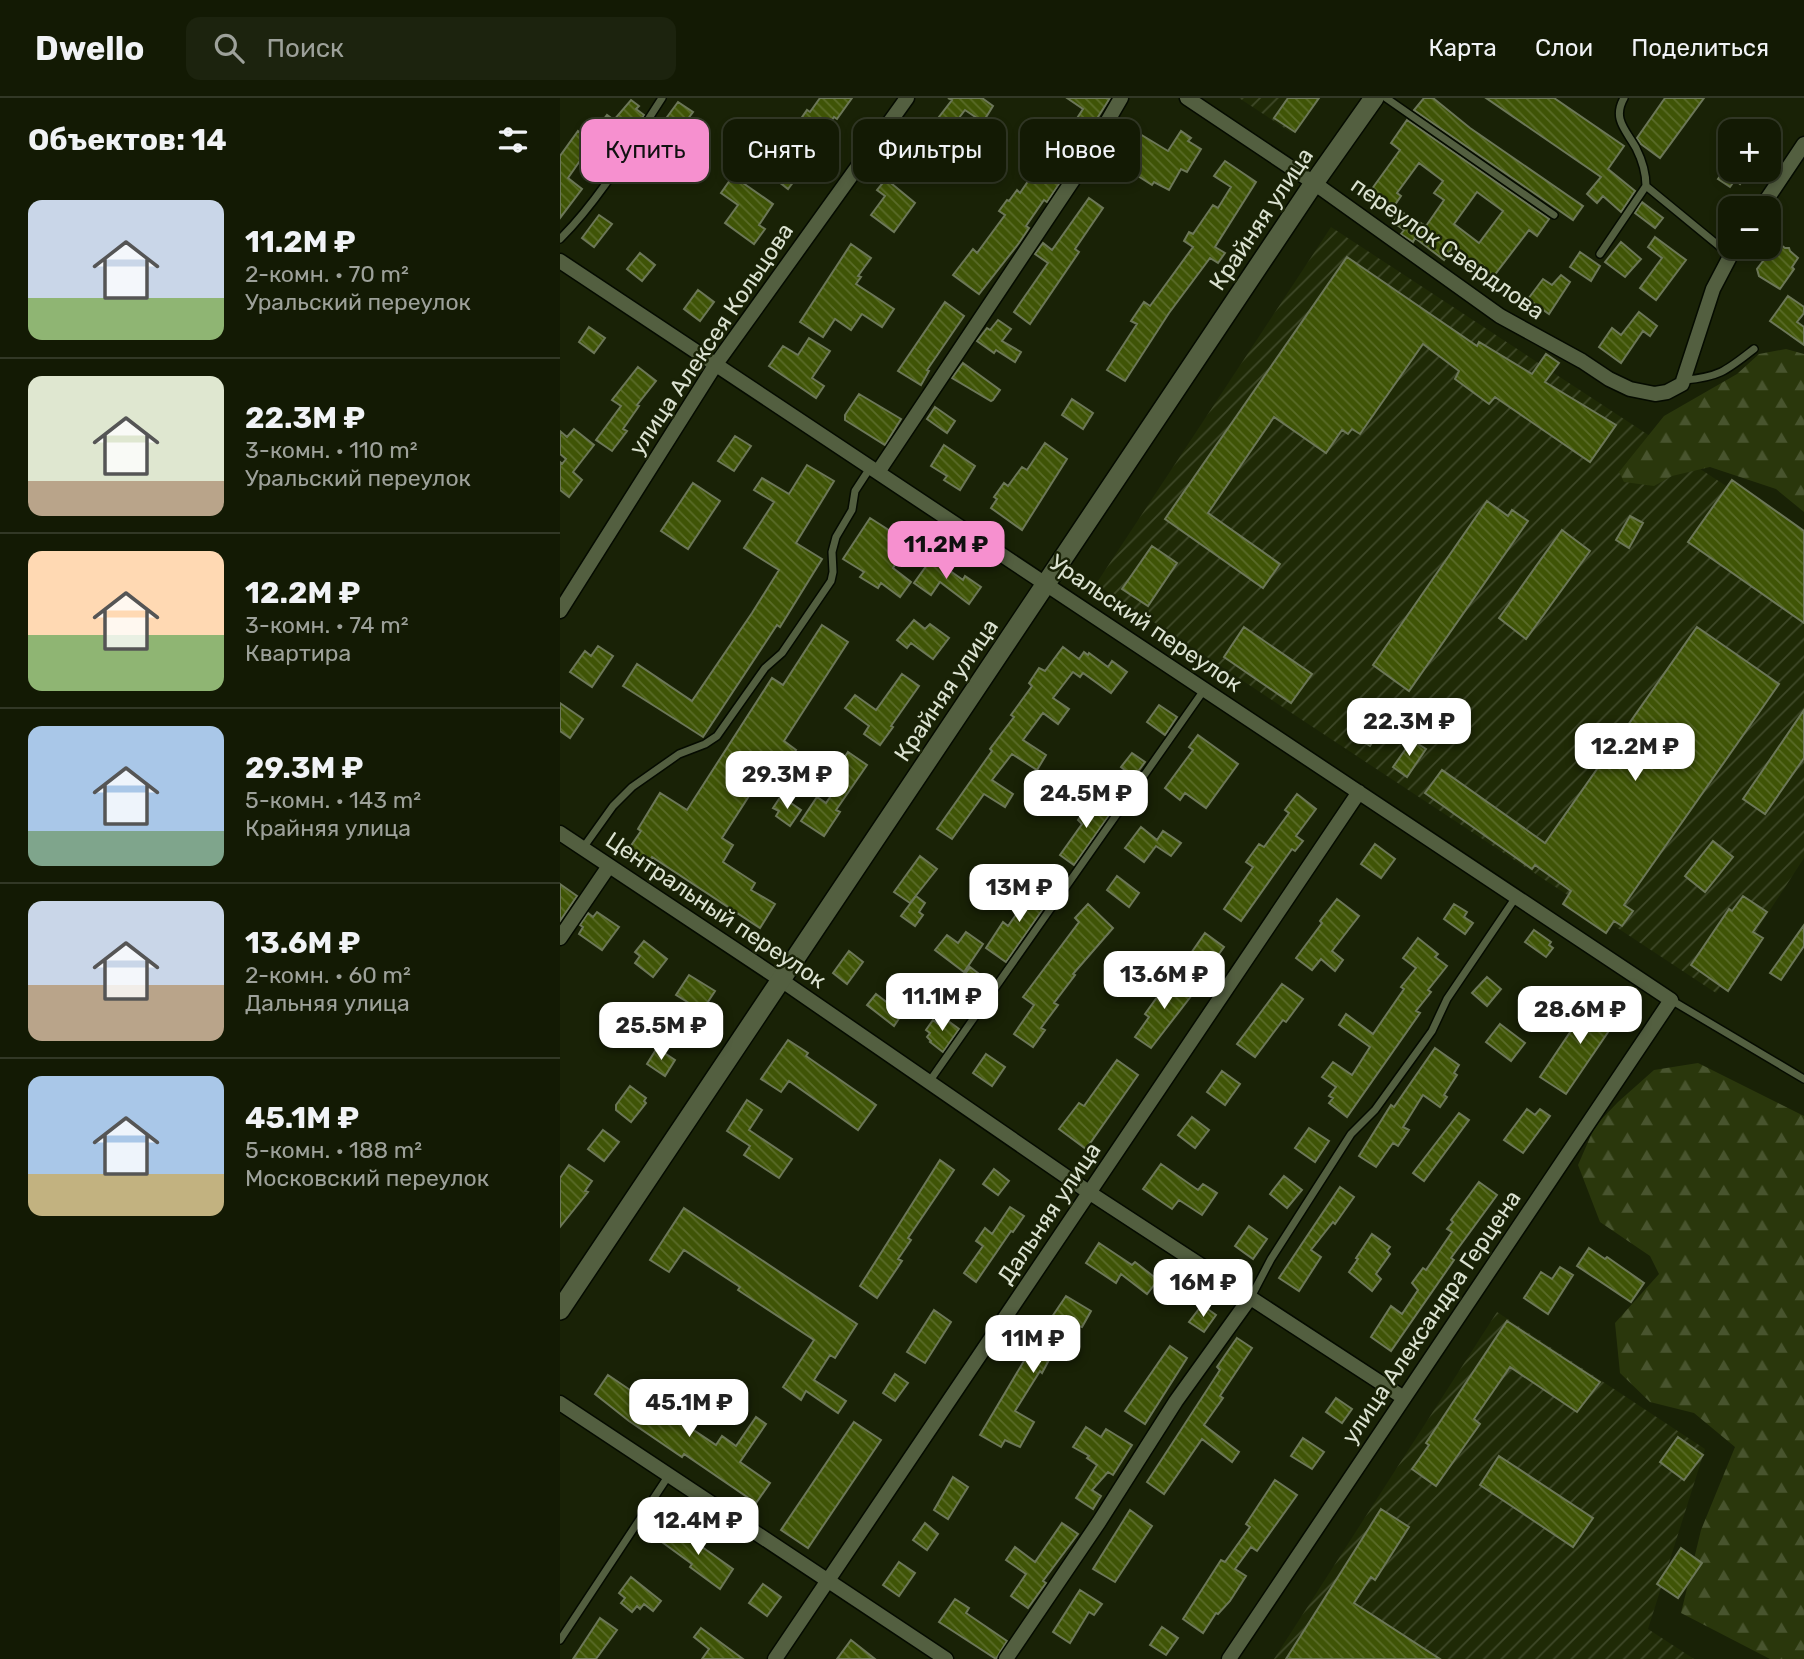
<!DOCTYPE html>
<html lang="ru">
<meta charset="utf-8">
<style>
:root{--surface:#131a04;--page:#1c230e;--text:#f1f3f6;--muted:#9da19a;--line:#323826;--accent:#f690cf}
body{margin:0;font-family:Rubik,sans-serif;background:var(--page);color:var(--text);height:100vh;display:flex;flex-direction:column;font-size:26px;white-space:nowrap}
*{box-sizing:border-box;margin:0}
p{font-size:23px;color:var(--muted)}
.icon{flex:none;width:38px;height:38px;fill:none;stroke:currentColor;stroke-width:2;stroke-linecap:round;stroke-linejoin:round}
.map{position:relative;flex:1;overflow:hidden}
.details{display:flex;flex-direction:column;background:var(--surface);width:560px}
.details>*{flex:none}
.banner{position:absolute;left:21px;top:21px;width:665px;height:63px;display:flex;gap:14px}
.buttons{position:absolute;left:1158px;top:21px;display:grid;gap:14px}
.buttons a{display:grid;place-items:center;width:63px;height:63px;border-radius:14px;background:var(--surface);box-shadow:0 4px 10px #0003,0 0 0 2px var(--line);font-size:35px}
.price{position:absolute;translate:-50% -60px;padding:0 16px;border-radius:14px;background:#fff;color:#222;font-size:23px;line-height:46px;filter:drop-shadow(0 2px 4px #0008)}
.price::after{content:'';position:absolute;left:50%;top:42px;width:21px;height:16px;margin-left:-10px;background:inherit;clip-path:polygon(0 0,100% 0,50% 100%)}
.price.selected{background:var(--accent);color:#111}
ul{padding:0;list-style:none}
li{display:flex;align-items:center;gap:21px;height:175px;padding:0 28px}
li+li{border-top:2px solid var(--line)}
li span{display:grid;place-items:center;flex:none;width:196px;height:140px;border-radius:14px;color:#555}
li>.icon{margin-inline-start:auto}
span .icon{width:84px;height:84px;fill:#fffc;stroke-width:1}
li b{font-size:30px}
h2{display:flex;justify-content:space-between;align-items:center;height:84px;padding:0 28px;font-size:30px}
.tag{padding:0 24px;border-radius:14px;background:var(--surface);box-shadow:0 4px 10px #0003,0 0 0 2px var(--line);font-size:24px;line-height:63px}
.tag.selected{background:var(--accent);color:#111}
header{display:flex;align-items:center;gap:42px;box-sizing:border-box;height:98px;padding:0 35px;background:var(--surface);border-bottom:2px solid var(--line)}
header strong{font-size:33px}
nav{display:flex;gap:38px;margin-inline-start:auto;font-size:24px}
.search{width:490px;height:63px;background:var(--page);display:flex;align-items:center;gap:18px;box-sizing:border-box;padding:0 24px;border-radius:14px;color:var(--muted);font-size:26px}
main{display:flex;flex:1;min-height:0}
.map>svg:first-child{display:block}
.industrial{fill:url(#industrial-furrows)}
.forest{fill:url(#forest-firs)}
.building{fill:url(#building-back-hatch);stroke:#6c7758;stroke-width:2;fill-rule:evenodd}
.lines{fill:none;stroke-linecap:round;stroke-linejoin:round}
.service-casing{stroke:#050b00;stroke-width:10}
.minor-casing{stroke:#050b00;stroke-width:17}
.secondary-casing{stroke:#050b00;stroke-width:22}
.service{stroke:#535f40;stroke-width:7}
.minor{stroke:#535f40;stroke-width:14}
.secondary{stroke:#535f40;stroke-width:19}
.labels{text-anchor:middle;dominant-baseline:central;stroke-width:5;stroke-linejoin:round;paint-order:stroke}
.street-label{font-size:23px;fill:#dbe2d1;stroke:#192206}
</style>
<header>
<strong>Dwello</strong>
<div class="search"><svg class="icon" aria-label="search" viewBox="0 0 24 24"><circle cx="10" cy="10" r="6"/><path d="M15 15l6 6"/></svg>Поиск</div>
<nav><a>Карта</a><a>Слои</a><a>Поделиться</a></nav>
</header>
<main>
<section class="details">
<h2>Объектов: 14<svg class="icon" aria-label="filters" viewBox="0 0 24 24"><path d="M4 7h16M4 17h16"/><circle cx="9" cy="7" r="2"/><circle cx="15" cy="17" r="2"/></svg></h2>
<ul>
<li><span style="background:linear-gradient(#c9d6e8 70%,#8fb573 0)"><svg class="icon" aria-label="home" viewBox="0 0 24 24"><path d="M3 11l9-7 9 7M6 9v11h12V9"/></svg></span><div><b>11.2M ₽</b><p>2-комн. · 70 m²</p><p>Уральский переулок</p></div></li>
<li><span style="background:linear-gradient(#dfe7d0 75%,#b9a48a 0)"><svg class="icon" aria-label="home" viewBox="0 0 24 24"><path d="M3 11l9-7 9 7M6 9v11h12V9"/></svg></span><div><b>22.3M ₽</b><p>3-комн. · 110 m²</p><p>Уральский переулок</p></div></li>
<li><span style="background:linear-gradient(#ffd9b3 60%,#8fb573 0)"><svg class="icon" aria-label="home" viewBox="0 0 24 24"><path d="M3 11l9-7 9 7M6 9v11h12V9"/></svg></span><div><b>12.2M ₽</b><p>3-комн. · 74 m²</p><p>Квартира</p></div></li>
<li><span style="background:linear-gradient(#a9c7e8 75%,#7fa58c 0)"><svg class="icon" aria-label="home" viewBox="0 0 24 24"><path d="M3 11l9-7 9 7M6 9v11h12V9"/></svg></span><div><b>29.3M ₽</b><p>5-комн. · 143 m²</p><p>Крайняя улица</p></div></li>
<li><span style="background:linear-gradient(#c9d6e8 60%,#b9a48a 0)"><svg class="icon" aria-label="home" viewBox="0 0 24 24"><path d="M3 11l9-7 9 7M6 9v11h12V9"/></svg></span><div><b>13.6M ₽</b><p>2-комн. · 60 m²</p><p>Дальняя улица</p></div></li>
<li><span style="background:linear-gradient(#a9c7e8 70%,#c2b280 0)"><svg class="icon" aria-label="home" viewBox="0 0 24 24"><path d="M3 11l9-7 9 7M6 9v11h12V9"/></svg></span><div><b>45.1M ₽</b><p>5-комн. · 188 m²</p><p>Московский переулок</p></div></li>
</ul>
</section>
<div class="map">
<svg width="1244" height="1561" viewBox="0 0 1244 1561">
<defs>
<pattern id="industrial-furrows" width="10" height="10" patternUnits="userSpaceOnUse" patternTransform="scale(1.75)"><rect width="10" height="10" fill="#1f2a06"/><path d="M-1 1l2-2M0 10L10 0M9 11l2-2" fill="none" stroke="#3f4929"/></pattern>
<pattern id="forest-firs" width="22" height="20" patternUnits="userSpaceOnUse" patternTransform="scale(1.75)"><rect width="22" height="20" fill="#2a370c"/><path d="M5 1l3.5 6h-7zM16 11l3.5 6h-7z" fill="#48542e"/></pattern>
<pattern id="building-back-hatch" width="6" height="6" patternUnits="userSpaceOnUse" patternTransform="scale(1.75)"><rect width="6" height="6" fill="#3f5406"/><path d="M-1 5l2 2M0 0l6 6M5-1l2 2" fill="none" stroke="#5a6c29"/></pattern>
</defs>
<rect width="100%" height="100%" fill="#192206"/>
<path class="industrial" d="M679 0H756L732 35Z
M771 129 1244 439V760L1156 895 536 486Z
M937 1214 1145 1351 1088 1531 1134 1561H714Z"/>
<path class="forest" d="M1226 251 1244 256V414L1216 391 1150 369 1112 378 1094 388 1064 384 1059 374 1104 318 1177 276 1199 256Z
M1138 965 1244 1018V1561H1210L1121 1515 1141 1432 1175 1349 1134 1315 1090 1304 1060 1275 1055 1225 1099 1176 1090 1158 1040 1124 1018 1067 1035 1028 1058 1004 1094 972Z"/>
<path class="building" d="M260 0H292L277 21 274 19 257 44 261 47 228 91 205 73 247 12 250 14Z
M388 0H422L433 8 423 24 405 12 385 38 372 28 392 2Z
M507 0H550L524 41 526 42 507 74 487 104 484 102 466 128 469 130 459 145 419 196 393 177 413 151 417 155 445 117 439 113 447 102 449 103 457 92 460 95 473 76 476 78 507 29 510 31 523 11Z
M728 0H759L735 34 714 20Z
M864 0H873L910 30 1023 108 1013 122 854 12Z
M926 0H994L1064 48 1048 71 1075 93 1061 114 1043 98 1037 105 1027 96 1041 79Z
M1105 0H1144L1100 60 1081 46 1077 40Z
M71 2 79 8 76 11 84 17 76 30 67 24 50 49 32 37 47 17 54 22Z
M118 4 133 14 104 53 111 59 101 73 97 71 91 79 75 68 94 42 86 37 93 25 99 30Z
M847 22 989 121 977 138 969 132 933 179 893 149 884 162 855 140 853 144 841 136 844 132 833 124 840 113 866 128 884 102 874 95 883 83 859 65 837 95 841 98 832 111 809 95 840 52 831 45ZM917 94 943 113 919 145 894 126Z
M18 33 33 44 8 80 22 91 0 120V58Z
M575 33 608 53 621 33 631 40 628 43 641 51 627 74 621 71 609 92 594 84 592 87 556 64Z
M358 47 383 67 370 83 345 63Z
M665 63 696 84 655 149 665 155 658 165 650 160 609 215 565 283 547 272 577 226 571 223 584 204 590 208 633 149 624 143 629 134 633 136 653 107 658 110 671 89 654 78Z
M1160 72H1190L1180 86 1175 82 1170 89 1158 81 1163 74Z
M173 78 213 106 199 127 205 131 194 146 165 125 178 107 161 95Z
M326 81 355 105 334 134 311 117 325 98 317 92Z
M529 100 543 110 515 151 519 154 470 226 454 214 488 165 475 156 483 145 492 152Z
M1082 104 1103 120 1095 130 1075 115Z
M39 117 52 126 34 149 22 140Z
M1095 139 1126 162 1096 202 1080 190 1102 160 1088 149Z
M1061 144 1081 161 1065 179 1045 164Z
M1217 144 1225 150H1229L1230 153 1238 160 1232 169 1234 171 1220 191 1199 178 1197 171 1203 163 1201 155H1209Z
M291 146 311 160 298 178 301 179 296 186 334 211 322 229 302 216 291 232 275 221 263 239 240 224Z
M1020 154 1040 168 1031 183 1010 169Z
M80 155 95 167 82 183 67 171Z
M787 159 917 248 919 244 972 276 986 256 999 265 985 284 1056 327 1030 364 935 299 929 306 895 281 899 273 863 246 800 336 792 331 788 336 782 332 766 355 714 319 648 415 720 466 703 490 605 421Z
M1001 177 1010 184 989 216 968 201 983 181 992 187Z
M138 192 154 204 140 223 124 211Z
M1228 198 1244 209V215L1237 224 1244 229V247L1210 223Z
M385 204 404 218 367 272 369 273 361 287 338 273Z
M1079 214 1097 228 1090 238 1083 233 1061 265 1039 249 1052 230 1061 237Z
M438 222 451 231 442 243 461 254 455 264 436 252 434 255 417 243 427 230 430 232Z
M29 229 45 240 34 255 19 244Z
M249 240 270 253 252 280 264 288 256 300 209 268 223 248 238 257Z
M403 265 440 292 433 302 431 303 392 280Z
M78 269 96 283 77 307 79 308 63 331 67 333 52 353 36 342 61 308 52 302Z
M299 296 341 321 325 347 285 322V317Z
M512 301 533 315 523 331 502 317Z
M375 309 395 323 387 335 367 321Z
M14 331 34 347 13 374 22 382 9 399 0 392V364L2 366 6 361 0 356V333L7 339Z
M175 338 191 348 174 373 158 363Z
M485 345 507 361 462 432 431 410 437 401 434 399 444 385 448 388 462 369 467 372Z
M384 347 415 368 400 392 384 382 387 378 371 368Z
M247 367 274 383 236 445 262 461 220 529 217 527 143 639 63 588 77 566 132 603 192 515 219 472 184 450 214 404 194 392 202 380 229 396Z
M1172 382 1244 433V525L1128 444Z
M133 385 160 403 128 451 101 433Z
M927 403 948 418 952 412 968 423 849 593 813 567Z
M1070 418 1083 425 1069 450 1056 442Z
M310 420 349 445 333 470 351 484 340 499 321 485 318 490 300 479 304 474 283 461Z
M1002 432 1030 453 966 541 939 520Z
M592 448 617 465 588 508 562 491Z
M372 460 403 482 405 478 421 489 409 506 380 484 371 497 354 485Z
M354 522 365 531 370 526 389 540 373 561 351 545 347 550 337 542Z
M262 527 288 544 224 643 236 652 227 664 240 674 230 688 207 670 162 740 173 747 163 764 195 785 191 792 215 806 200 830 92 759 88 766 68 752 81 733 78 731 100 695 127 712 212 580 223 587Z
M684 529 752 576 731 605 664 559Z
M1137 529 1219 586 1064 807 1073 813 1062 828 1054 823 1046 835 1003 806 1011 793 975 767 972 771 865 695 882 672 985 745Z
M38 548 53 558 32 589 10 574 25 553 31 558Z
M503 549 519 561 524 554 528 557 529 555 548 569 552 563 567 574 551 595 523 575 520 579 513 574 493 600 509 611 498 626 483 615 463 642 486 657 477 672 452 656 432 682 453 696 445 709 424 696 392 741 377 731 432 653 430 651 454 619 451 617 472 588 469 585 479 570 485 573Z
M342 576 359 588 331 628 333 629 320 647 304 636 309 628 285 610 295 597 316 612Z
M0 605 23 621 10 640 0 633Z
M599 607 617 619 605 637 587 624Z
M1244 612V660L1205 716 1183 701Z
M799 626 817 637 810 648 792 637Z
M638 637 678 666 646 710 625 695 620 702 605 690 633 652 629 649Z
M852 642 866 651 847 679 833 669Z
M288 654 307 667 276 712 280 714 264 738 241 723 257 699 266 705 281 683 273 677Z
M572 655 585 664 574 679 561 669Z
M737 696 756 711 736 738 743 743 735 753 732 751 681 823 664 811 693 769 686 764 699 746 704 749 729 715 725 712Z
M221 698 241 712 230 728 216 718 219 713 213 710Z
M534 700 552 713 514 767 500 757 522 726 518 722Z
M581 729 597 742 603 733 621 745 611 758 596 748 584 764 565 750Z
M1153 743 1173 759 1145 794 1125 778Z
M815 746 835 761 821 780 801 766Z
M360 758 377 771 350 805 334 794Z
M557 778 579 795 569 809 547 792Z
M0 786 17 798 0 823Z
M474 786 492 798 446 864 426 850 443 824 448 828 465 804 462 802Z
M356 798 365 805 359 814 363 817 355 828 341 818Z
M1183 798 1207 814 1193 834 1203 840 1168 893 1131 867 1169 811 1172 813Z
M777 801 799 818 772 853 783 862 775 873 761 861 752 872 736 860 762 825 760 823Z
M528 806 553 830 513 876 515 877 494 905 498 907 481 930 485 932 473 949 454 936 474 907 463 899 519 824 515 820Z
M894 806 907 814 904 819 913 825 905 836 884 821Z
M37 814 59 829 42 852 19 836 23 829 20 827 28 815 33 819Z
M1244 827V848L1221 882 1210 875Z
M974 832 991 844 989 847 993 850 986 859 965 844Z
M406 834 423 846 404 874 375 852 387 837 398 845Z
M645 835 664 849 647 872 629 858Z
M858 840 878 856 875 859 887 868 868 892 871 894 856 913 860 915 787 1019 769 1005 773 1000 769 998 776 989 762 979 773 964 792 977 810 949 779 927 786 916 813 936 844 891 841 889 856 870 843 860Z
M84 843 107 861 93 879 75 865 80 858 75 854Z
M289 853 303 864 287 886 273 875Z
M410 869 431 885 415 908 393 893Z
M129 877 155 893 142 913 116 897Z
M613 877 635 893 591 950 575 939 589 919 585 916Z
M927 879 941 891 927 908 912 895Z
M722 886 743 901 726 924 723 922 695 959 677 946Z
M316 896 342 916 334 928 307 907Z
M1033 900 1059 918 1006 996 980 979Z
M383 919 399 931 383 954 370 944 371 943 367 939 370 935 366 932 373 922 378 926Z
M940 926 965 945 951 963 926 944Z
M228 942 248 955 246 958 316 1007 298 1032 229 983 221 994 201 981Z
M97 950 115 962 105 978 87 966Z
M875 950 899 967 894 975 897 977 884 997 887 999 880 1009 863 997 843 1029 849 1032 838 1048 833 1045 816 1069 799 1058 831 1007 834 1009Z
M426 956 445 969 432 988 413 975Z
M557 962 578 977 526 1051 499 1031 519 1005 524 1008Z
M662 973 680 986 665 1007 647 994Z
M70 988 86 1000 84 1003 86 1005 71 1024 56 1012V1007Z
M187 1002 202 1012 189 1032 232 1061 219 1080 184 1057 190 1048 167 1033Z
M967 1011 975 1017 980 1011 990 1018 963 1055 944 1042Z
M899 1015 909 1022 864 1083 853 1075Z
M632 1019 649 1032 635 1050 618 1037Z
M749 1030 769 1043 755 1064 735 1050Z
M43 1032 59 1044 44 1063 28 1051Z
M380 1062 394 1072 348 1140 351 1142 338 1161 342 1163 317 1200 300 1188Z
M601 1066 638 1092 643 1086 657 1095 642 1117 619 1102 612 1111 583 1091Z
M9 1067 32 1083 25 1093 28 1094 0 1129V1080Z
M434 1071 449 1083 438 1097 423 1086Z
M724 1078 742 1092 727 1110 710 1096Z
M919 1084 937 1097 891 1160 894 1162 831 1253 811 1239 831 1208 842 1216 858 1192 852 1185 863 1170 866 1172 892 1134 887 1131 893 1124 891 1122Z
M780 1089 794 1099 775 1126 773 1124 751 1152 761 1159 739 1193 719 1180Z
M450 1109 464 1118 453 1134 451 1133 416 1184 404 1175 423 1148 416 1143 425 1130 432 1136Z
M124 1110 297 1226 275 1260 270 1257 254 1282 286 1303 278 1315 246 1293 241 1302 223 1289 254 1242 178 1192 180 1189 124 1152 109 1174 90 1162Z
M689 1128 707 1141 693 1161 675 1148Z
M812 1136 830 1149 827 1153 830 1156 816 1176 821 1181 812 1193 789 1174 798 1161 796 1160Z
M539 1145 572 1167 575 1164 598 1182 587 1196 561 1176 556 1185 526 1165Z
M1029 1150 1045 1161 1047 1159 1084 1185 1071 1204 1017 1168Z
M1000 1169 1013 1177 988 1216 964 1200 981 1174 992 1181Z
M506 1198 531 1213 522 1229 519 1228 507 1247 499 1243 482 1275 480 1273 455 1313 474 1324 460 1349 445 1342 441 1349 420 1337 477 1241Z
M642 1207 656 1217 644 1234 629 1224Z
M374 1212 391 1224 365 1265 347 1254Z
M947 1223 1040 1284 1017 1314 950 1269 914 1321 920 1326 876 1388 852 1371 869 1347 866 1345Z
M677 1240 692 1250 660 1298 663 1300 644 1327 679 1354 672 1364 642 1341 604 1396 587 1384 660 1272 657 1269Z
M610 1248 627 1260 585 1326 565 1313Z
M335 1276 348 1285 335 1303 323 1295Z
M48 1277 73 1294 75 1292 103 1316 105 1313 156 1347 162 1338 176 1348 196 1319 206 1326 180 1364 210 1385 196 1405 124 1356 122 1359 69 1323 35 1296Z
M776 1300 792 1311 782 1325 766 1314Z
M294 1324 321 1342 248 1450 221 1432Z
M526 1329 541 1339 546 1331 572 1347 553 1377 548 1374 532 1392 541 1398 533 1411 516 1400 537 1367 527 1360 529 1358 513 1349Z
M1118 1339 1143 1357 1124 1382 1100 1364Z
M743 1340 764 1354 752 1371 731 1358Z
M939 1358 1033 1420 1013 1449 920 1387Z
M393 1379 408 1389 388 1421 374 1412Z
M715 1382 737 1397 697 1453 691 1449 675 1471 686 1478 670 1503 658 1516 656 1515 643 1535 623 1521 661 1462 665 1464 690 1429 686 1426Z
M821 1411 849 1429 815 1482 811 1479 794 1505 880 1561H726Z
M570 1412 592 1428 555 1484 533 1471Z
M365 1425 378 1436 367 1452 353 1442Z
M502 1425 518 1436 483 1483 486 1485 468 1510 451 1498 466 1476 446 1462 455 1449 475 1464Z
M115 1427 129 1437 128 1439 173 1471 160 1491 130 1469 132 1466 102 1444Z
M1121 1450 1142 1465 1118 1500 1097 1486Z
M339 1464 355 1475 339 1498 323 1487Z
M71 1479 101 1503 93 1513 84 1506 80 1511 77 1508 72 1514 61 1505 65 1500 59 1495Z
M203 1486 221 1499 207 1518 189 1505Z
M520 1492 542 1506 534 1517 529 1514 510 1545 493 1534Z
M395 1501 409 1510 406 1515 447 1543 436 1561 379 1524Z
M40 1520 57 1532 36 1561H13Z
M602 1529 618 1540 606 1557 590 1547Z
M141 1530 183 1561H142L149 1551 134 1539Z
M291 1542 315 1561H277Z"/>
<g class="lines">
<defs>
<path id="service" d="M826 0 994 117
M1086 88 1170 157
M0 141C41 100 70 49 102 0
M1040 156 1086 88C1086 75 1082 62 1076 50 1066 32 1052 21 1064 0
M1125 282C1160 279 1167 272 1194 251
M23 750 53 708 72 689 119 656 145 646 157 638 205 570 222 555 271 483 273 474 272 454 276 439 292 412 295 393 310 370
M1111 902 1244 981
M369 984 644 592
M691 1199 711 1161 791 1036 815 1012 872 933 887 901 956 799
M0 1542 109 1377"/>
<path id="minor" d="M627 0 754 85 940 218 1022 263 1049 281 1070 291 1095 296 1107 294 1122 286 1153 191 1175 149
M1201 110 1244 46
M0 163 1111 902 669 1561
M318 374 515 79 561 0
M0 513 156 266 347 0
M0 735 221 882 530 1095 844 1300
M0 840 49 768
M0 1305 386 1561
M215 1561 799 694
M446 1561 539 1424 616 1303 690 1200"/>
<path id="secondary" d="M0 1212 754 85 814 0"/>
</defs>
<use href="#service" class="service-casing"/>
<use href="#minor" class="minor-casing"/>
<use href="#secondary" class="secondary-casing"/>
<use href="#service" class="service"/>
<use href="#minor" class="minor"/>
<use href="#secondary" class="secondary"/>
</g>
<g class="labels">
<g class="street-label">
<text transform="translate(701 121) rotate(-56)">Крайняя улица</text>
<text transform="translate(888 150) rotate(35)">переулок Свердлова</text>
<text transform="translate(151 241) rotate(-56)">улица Алексея Кольцова</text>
<text transform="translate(586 525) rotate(34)">Уральский переулок</text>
<text transform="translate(386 592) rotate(-56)">Крайняя улица</text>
<text transform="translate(156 812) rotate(34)">Центральный переулок</text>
<text transform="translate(489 1115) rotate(-56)">Дальняя улица</text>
<text transform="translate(871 1219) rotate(-56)">улица Александра Герцена</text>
</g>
</g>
</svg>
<div class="buttons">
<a>+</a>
<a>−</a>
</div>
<b class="price selected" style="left:386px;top:483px">11.2M ₽</b>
<b class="price" style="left:849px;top:660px">22.3M ₽</b>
<b class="price" style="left:1075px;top:685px">12.2M ₽</b>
<b class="price" style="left:227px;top:713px">29.3M ₽</b>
<b class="price" style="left:526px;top:732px">24.5M ₽</b>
<b class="price" style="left:459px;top:826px">13M ₽</b>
<b class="price" style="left:604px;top:913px">13.6M ₽</b>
<b class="price" style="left:382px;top:935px">11.1M ₽</b>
<b class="price" style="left:1020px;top:948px">28.6M ₽</b>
<b class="price" style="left:101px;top:964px">25.5M ₽</b>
<b class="price" style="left:643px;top:1221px">16M ₽</b>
<b class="price" style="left:473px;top:1277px">11M ₽</b>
<b class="price" style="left:129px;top:1341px">45.1M ₽</b>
<b class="price" style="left:138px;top:1459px">12.4M ₽</b>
<div class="banner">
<a class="tag selected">Купить</a>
<a class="tag">Снять</a>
<a class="tag">Фильтры</a>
<a class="tag">Новое</a>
</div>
</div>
</main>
